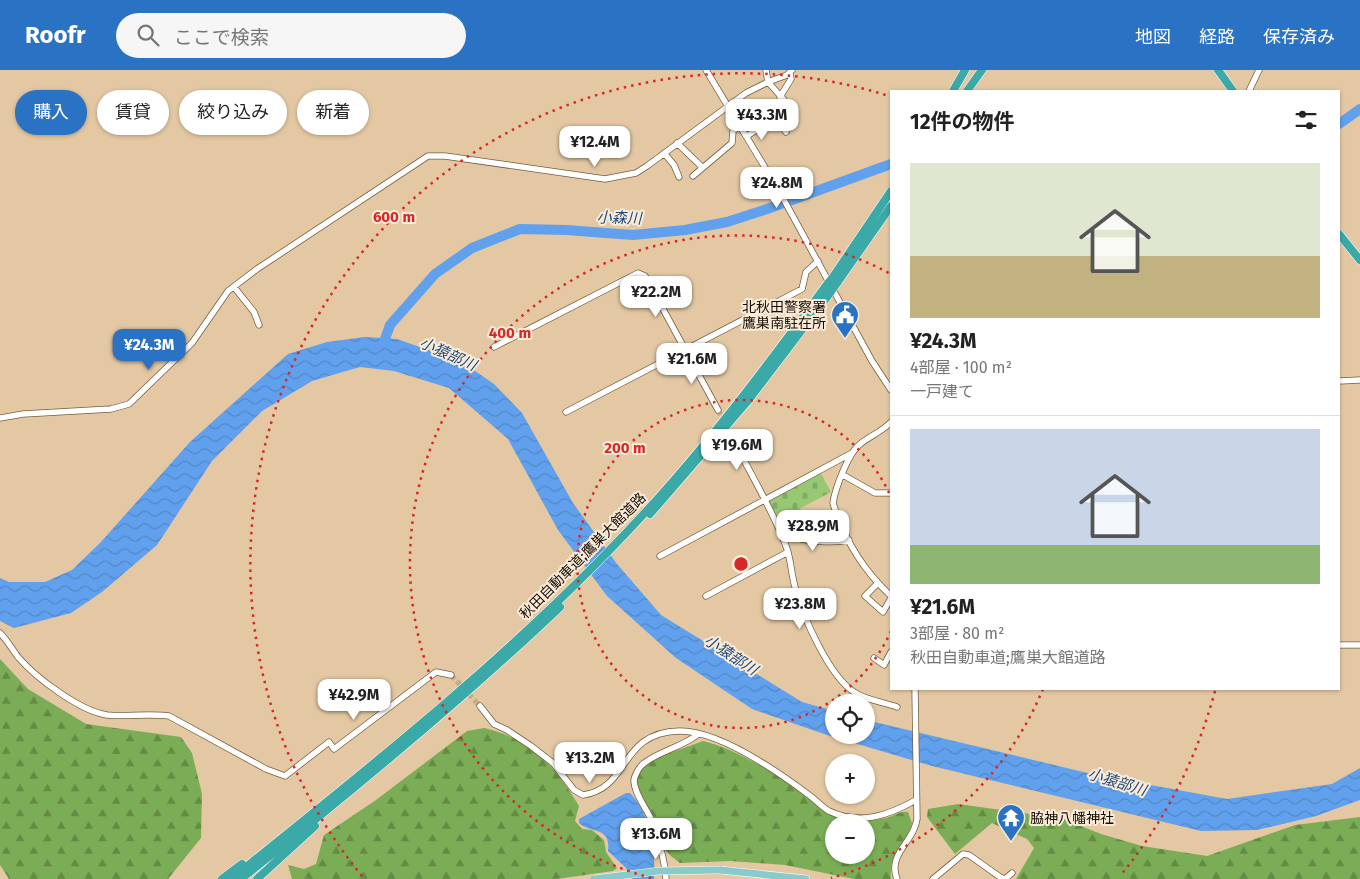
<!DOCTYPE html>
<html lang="ja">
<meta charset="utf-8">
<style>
:root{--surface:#fff;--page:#f6f6f6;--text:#222;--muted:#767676;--line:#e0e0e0;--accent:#2a73c4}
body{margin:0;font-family:"Fira Sans","Noto Sans JP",sans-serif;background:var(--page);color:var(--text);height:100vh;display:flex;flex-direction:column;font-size:19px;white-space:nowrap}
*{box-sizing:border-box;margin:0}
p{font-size:16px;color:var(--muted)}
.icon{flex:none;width:28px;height:28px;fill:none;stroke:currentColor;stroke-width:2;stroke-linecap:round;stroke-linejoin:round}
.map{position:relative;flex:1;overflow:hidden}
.side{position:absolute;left:890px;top:20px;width:450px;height:600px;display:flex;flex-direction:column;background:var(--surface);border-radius:0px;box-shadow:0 1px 4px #0004}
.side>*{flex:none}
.banner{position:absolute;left:15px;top:20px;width:475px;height:45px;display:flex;gap:10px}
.fabs{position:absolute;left:825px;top:624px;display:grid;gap:10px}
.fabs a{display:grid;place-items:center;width:50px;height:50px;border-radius:50%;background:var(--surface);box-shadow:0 1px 4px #0004;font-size:25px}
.price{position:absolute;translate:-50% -42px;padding:0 11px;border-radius:10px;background:#fff;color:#222;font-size:16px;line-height:32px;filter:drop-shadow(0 1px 2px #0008)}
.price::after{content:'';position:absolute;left:50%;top:30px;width:15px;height:11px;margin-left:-8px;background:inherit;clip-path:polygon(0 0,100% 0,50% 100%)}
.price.current{background:var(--accent);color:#fff}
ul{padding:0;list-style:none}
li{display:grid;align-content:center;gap:10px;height:265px;padding:0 20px}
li+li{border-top:1px solid var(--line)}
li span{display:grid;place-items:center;height:155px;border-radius:0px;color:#555}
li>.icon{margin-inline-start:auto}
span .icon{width:90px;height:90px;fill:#fffc;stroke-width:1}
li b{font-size:21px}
h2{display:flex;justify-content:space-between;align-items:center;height:60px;padding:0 20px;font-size:21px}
.tag{padding:0 18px;border-radius:22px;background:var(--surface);box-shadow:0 1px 4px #0004;font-size:18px;line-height:45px}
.tag.current{background:var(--accent);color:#fff}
header{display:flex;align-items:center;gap:30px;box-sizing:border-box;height:70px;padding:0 25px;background:var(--accent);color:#fff}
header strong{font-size:24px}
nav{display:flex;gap:28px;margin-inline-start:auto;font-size:18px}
.search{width:350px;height:45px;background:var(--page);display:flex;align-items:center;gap:12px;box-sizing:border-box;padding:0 18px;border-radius:28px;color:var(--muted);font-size:19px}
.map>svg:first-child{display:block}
.forest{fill:url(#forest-firs);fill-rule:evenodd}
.cemetery{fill:url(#cemetery-stones)}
.water{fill:url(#water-waves)}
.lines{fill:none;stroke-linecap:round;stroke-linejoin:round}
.river{stroke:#60a0ec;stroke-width:10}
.minor-tunnel{stroke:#c5ac8b;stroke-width:5.5;stroke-dasharray:5.5 3;stroke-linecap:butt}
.minor-casing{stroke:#765d3c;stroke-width:7}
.major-casing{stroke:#fff;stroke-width:8}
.highway-casing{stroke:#fff;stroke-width:9}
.minor{stroke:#fff;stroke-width:5.5}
.major{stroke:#89cbca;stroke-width:7}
.highway{stroke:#3aa9a7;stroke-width:8}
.major-bridge-casing{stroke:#fff;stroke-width:8;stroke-linecap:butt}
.highway-bridge-casing{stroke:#fff;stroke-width:9;stroke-linecap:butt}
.major-bridge{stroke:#89cbca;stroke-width:7}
.highway-bridge{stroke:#3aa9a7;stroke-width:8}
.ring{fill:none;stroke:#d62828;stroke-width:2.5;stroke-dasharray:2.5 5}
.labels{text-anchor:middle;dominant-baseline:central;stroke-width:4;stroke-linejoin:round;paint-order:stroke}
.poi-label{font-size:14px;fill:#150b02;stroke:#faebd9;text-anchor:end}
.street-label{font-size:14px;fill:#150b02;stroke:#faebd9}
.water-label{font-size:15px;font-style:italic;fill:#1d497a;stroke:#faebd9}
.centre{fill:#d62828;stroke:#faebd9;stroke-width:2.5}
.ring-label{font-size:15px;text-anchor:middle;font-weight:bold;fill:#d62828;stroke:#faebd9;stroke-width:4;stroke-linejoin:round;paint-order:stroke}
</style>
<header>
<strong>Roofr</strong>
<div class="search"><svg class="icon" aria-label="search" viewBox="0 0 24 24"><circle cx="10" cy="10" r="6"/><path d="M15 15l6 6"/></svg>ここで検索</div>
<nav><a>地図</a><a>経路</a><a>保存済み</a></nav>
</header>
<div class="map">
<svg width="1360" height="809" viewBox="0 0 1360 809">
<defs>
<pattern id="forest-firs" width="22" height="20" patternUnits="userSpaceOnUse" patternTransform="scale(1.25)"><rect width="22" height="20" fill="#7aad55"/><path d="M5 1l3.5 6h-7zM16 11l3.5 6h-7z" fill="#638b44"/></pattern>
<pattern id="cemetery-stones" width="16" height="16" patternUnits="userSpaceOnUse" patternTransform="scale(1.25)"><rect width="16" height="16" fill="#97c975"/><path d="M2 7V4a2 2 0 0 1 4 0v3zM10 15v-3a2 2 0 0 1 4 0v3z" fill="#81ab64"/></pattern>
<pattern id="water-waves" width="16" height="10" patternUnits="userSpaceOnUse" patternTransform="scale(1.25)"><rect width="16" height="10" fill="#60a0ec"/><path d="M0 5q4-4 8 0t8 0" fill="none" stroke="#5288c9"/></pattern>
</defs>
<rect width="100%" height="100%" fill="#e4c8a3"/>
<path class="forest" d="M0 589 28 619 86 654 181 667 192 683 202 724 201 768 168 809H9L0 795Z
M484 658C531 669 554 695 579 736L575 751 582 759 592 760 604 770 606 782 617 798 613 801 557 809H292L288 795 304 799 316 794 324 765 376 730 467 661Z
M703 671C738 679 782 708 811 729 823 737 830 744 844 749 856 753 873 751 886 748 894 746 899 741 908 742L912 753C904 777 889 781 891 809H854L785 795 730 791 680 793 671 786 664 778 652 745 638 719 637 709 643 697 653 689ZM834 752H866V785H834Z
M958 734 1061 748 1101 764 1142 776 1207 786 1295 755 1360 747V809H1016L1034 778 1027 769 992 753 955 784 927 747 928 739Z"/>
<path class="cemetery" d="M820 402 831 422 801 438 792 451 782 457 766 430Z"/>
<path class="water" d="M365 267 397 269 462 292 494 314 522 343 573 433 617 494 661 545 802 632 834 641V665H866V650L1096 705 1227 729 1332 714 1360 698V730L1316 746 1257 760 1201 761 932 696 827 665 752 639 676 588 607 526 558 460 508 369 449 318 394 301 360 297 312 311 262 341 212 391 157 475 102 522 71 543 14 558 0 551V508L9 512H45L72 500 100 473 190 372 288 284 327 272Z
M626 723H630C651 745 656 780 654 809H632L626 798 608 781C611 756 591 764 579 753V749Z"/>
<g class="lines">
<path class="river" d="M1339 54 1360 39
M384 272 390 255 435 204 472 178 520 159 566 160 633 165 685 160 727 152 767 139 891 94"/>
<path class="minor-tunnel" d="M718 340 730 363
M451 605 480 636"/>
<defs>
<path id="minor" d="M706 0 778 119 872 291 891 320
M766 0 768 12 787 5 792 0
M1249 21 1259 0
M780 27 791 9 790 3
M747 66 775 48
M677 73 702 97
M664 83 674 95 679 107
M693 106 732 73 733 61 741 55
M234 217 254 242 259 255
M494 277 638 203 645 206 718 340
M1339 311 1360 310
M566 342 802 219 806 202 818 191
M0 348 23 344 111 339 129 334 192 273 228 221 257 199 428 86H445L605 109 636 103 647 96 746 23 768 12 785 31 775 48 786 62
M891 352C882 362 869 366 859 375 848 384 835 419 833 433 844 469 864 501 891 526
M730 363C748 400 772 438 786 476 791 489 791 503 795 517 802 545 829 606 854 622 865 630 884 632 897 637
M843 405 875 423H891
M781 463C804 472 825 474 849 470
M660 486 852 383
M878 513 865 526 883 542 891 528
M706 526 788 482
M0 563C7 570 12 579 18 587 36 608 80 641 107 645 128 647 148 643 169 646L266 699 285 706 329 672 334 679 436 602 451 605
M1339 575H1360
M874 588 884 595 891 582
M480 636 494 654 507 660 531 676 553 693 574 720 583 725C631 718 618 662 680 661 720 661 777 701 809 725 816 730 822 737 829 741 860 756 889 745 916 730
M666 809C665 789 658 768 651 749 646 738 634 723 634 710 635 705 639 697 643 694 659 681 680 678 697 665
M897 809C887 784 914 772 917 749L915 619
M933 809 963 784 969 785 1000 807 1005 809 1012 803"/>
<path id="major" d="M720 800 806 809"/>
<path id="highway" d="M1218 0 1233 21
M953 21 965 0
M967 21 982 0
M1339 164 1360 190
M833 207 891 121
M837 213 891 136
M650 444 747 332 830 223
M222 809 242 794
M231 809C373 695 516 582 640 448 707 376 767 296 825 217
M241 809C351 722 459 633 560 537
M257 809 315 756"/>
</defs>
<use href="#minor" class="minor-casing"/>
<use href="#major" class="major-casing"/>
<use href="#highway" class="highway-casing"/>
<use href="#minor" class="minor"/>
<use href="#major" class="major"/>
<use href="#highway" class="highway"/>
<defs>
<path id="major-bridge" d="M594 809 659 801 720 800"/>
<path id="highway-bridge" d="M825 217 833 207
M830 223 837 213"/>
</defs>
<use href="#major-bridge" class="major-bridge-casing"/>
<use href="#highway-bridge" class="highway-bridge-casing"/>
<use href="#major-bridge" class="major-bridge"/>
<use href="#highway-bridge" class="highway-bridge"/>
</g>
<g class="ring">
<path d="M891 561A164 164 0 1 1 891 427"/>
<path d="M1043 619A327 327 0 0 1 831 808M651 808A327 327 0 1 1 889 203"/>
<path d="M1215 621A491 491 0 0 1 1120 806M362 806A491 491 0 0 1 889 26"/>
</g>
<defs>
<symbol id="civic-pin" viewBox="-11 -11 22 30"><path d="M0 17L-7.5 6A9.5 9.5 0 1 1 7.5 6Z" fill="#2a73c4" stroke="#faebd9"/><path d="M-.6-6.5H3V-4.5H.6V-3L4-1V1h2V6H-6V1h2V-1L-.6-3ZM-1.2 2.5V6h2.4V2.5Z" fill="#fff"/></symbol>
<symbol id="temple-pin" viewBox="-11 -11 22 30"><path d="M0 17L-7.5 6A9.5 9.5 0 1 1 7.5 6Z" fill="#2a73c4" stroke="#faebd9"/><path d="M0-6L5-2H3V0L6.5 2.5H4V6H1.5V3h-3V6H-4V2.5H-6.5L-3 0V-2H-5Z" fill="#fff"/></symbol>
</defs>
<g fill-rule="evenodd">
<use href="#civic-pin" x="829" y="229" width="32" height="43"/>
<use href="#temple-pin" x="995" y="732" width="32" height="43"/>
</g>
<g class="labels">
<g class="poi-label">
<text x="826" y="237">北秋田警察署<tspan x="826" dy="16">鷹巣南駐在所</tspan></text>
<text x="1030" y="748" text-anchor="start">脇神八幡神社</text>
</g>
<g class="street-label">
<text transform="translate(583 486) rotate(-45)">秋田自動車道;鷹巣大館道路</text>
</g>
<g class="water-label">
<text transform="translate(619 148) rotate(1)">小森川</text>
<text transform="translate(448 284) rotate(24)">小猿部川</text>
<text transform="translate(731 585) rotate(33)">小猿部川</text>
<text transform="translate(1117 712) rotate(17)">小猿部川</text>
</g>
</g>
<circle cx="741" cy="494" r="8" class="centre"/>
<g class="ring-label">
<text x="394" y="152">600 m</text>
<text x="510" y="268">400 m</text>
<text x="625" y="383">200 m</text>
</g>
</svg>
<div class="fabs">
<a><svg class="icon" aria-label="locate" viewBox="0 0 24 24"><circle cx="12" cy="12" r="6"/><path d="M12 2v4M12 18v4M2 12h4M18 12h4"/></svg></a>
<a>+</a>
<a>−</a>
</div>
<b class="price" style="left:762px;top:71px">¥43.3M</b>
<b class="price" style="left:595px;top:98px">¥12.4M</b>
<b class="price" style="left:777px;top:139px">¥24.8M</b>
<b class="price" style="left:656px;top:248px">¥22.2M</b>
<b class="price current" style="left:149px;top:301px">¥24.3M</b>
<b class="price" style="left:692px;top:315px">¥21.6M</b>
<b class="price" style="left:737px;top:401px">¥19.6M</b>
<b class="price" style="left:813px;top:482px">¥28.9M</b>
<b class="price" style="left:800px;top:560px">¥23.8M</b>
<b class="price" style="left:354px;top:651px">¥42.9M</b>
<b class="price" style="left:590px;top:714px">¥13.2M</b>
<b class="price" style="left:656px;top:790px">¥13.6M</b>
<div class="banner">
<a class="tag current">購入</a>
<a class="tag">賃貸</a>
<a class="tag">絞り込み</a>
<a class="tag">新着</a>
</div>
<section class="side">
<h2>12件の物件<svg class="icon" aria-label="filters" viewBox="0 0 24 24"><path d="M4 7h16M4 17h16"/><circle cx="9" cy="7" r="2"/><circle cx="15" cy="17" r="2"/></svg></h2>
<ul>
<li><span style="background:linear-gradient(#dfe7d0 60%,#c2b280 0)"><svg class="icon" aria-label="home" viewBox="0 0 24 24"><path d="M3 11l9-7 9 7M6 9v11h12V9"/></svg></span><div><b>¥24.3M</b><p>4部屋 · 100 m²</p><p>一戸建て</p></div></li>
<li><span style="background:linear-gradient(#c9d6e8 75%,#8fb573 0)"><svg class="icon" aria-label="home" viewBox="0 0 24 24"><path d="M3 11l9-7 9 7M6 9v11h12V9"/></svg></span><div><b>¥21.6M</b><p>3部屋 · 80 m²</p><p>秋田自動車道;鷹巣大館道路</p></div></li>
</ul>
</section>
</div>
